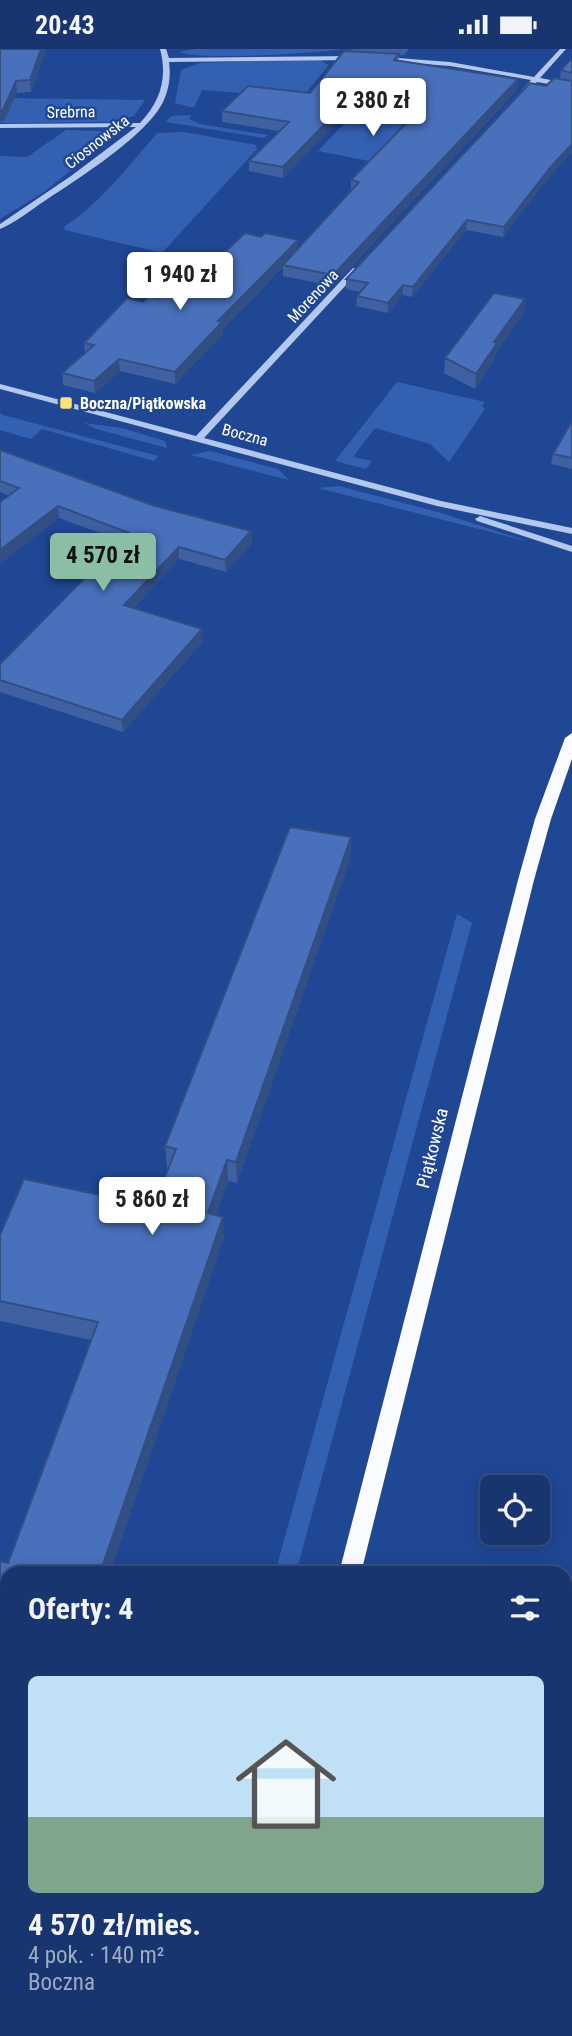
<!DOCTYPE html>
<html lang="pl">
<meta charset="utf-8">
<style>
:root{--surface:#18356f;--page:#213d74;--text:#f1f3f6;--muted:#9fabc3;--line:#365082;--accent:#8abfa5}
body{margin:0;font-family:"Roboto Condensed",sans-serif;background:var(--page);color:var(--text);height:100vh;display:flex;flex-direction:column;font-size:26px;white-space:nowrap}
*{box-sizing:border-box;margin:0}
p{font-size:23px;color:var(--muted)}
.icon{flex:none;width:38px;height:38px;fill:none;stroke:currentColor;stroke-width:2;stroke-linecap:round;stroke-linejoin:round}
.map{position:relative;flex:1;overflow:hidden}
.panel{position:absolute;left:0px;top:1517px;width:572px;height:471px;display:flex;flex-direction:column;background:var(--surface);border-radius:21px 21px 0 0;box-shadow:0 4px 18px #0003,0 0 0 2px var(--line)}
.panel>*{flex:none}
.tools{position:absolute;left:480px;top:1426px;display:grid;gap:14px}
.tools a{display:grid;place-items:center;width:70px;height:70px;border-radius:10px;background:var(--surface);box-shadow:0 4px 18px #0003,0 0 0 2px var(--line);font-size:35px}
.price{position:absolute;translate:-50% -60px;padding:0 16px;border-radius:7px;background:#fff;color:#222;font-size:23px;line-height:46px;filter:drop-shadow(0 2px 4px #0008)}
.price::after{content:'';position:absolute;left:50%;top:42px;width:21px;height:16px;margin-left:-10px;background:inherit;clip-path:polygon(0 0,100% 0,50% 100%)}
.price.on{background:var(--accent);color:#111}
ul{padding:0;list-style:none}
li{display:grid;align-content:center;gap:14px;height:371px;padding:0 28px}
li span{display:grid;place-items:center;height:217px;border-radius:10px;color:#555}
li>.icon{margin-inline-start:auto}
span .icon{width:126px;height:126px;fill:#fffc;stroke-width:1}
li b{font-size:30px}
h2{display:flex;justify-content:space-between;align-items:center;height:84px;padding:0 28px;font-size:30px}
.status{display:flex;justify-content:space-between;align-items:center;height:49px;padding:0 35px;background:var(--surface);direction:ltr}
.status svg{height:19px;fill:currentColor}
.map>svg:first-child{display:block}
.green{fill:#3460b2}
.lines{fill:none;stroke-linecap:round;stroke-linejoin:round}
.minor{fill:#b3c8ee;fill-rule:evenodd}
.major{fill:#fafbff;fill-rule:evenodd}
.wall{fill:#3f60a1}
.shaded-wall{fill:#334e83}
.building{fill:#4970bb;stroke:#334e83;stroke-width:2}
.poi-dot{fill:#fbe274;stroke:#204794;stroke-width:2.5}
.labels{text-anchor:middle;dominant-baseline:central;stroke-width:5;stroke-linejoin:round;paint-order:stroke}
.far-street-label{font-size:16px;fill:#fff;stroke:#204794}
.far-poi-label{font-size:16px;font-weight:bold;fill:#fff;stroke:#204794;text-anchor:start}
.street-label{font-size:18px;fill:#fff;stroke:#204794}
</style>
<div class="status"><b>20:43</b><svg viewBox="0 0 49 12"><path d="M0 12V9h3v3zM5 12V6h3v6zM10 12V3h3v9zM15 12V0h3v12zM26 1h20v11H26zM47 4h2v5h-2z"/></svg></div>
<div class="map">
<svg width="572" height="1987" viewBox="0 0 572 1987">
<rect width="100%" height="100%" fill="#204794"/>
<path class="green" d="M195 0H344C316 4 201 12 179 3Z
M318 10 329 16 302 49 202 41 194 59 175 54 181 21 200 14Z
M0 49 145 51 134 67 114 73 0 74Z
M360 58 413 66 369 112 318 102Z
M191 66 189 70 200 75 268 86 263 89 166 73 171 67Z
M66 81 103 82 116 85 44 143 0 170V107L27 108Z
M184 83 256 96 257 100 162 204 65 181 64 178C101 153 128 118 157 84Z
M397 333 485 353 482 357 485 360 449 413 430 395 375 379 353 408 372 412 366 420 335 412Z
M0 364 3 366 158 407 154 412 42 380 31 390 0 381Z
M84 374 122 379 165 392 167 399 96 380Z
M210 402 278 420 289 431 191 406Z
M339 437 438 463 530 493 318 439Z
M457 865 472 874 296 1524H275Z"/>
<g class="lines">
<path class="minor" d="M160 0H166L169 9 355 7 358 9 355 11 169 13C171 27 169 42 162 55 144 88 78 130 46 151 31 161 16 173 0 180V175L71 127 136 78 0 79V75L140 74C160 53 168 29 160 0Z
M560 0H566L540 29 572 35V39L537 33 522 47 519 45 531 31 450 17 384 12 381 10 384 8 450 13 534 28Z
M353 219 360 221 204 389 441 452 572 479V485L437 457 0 340V335L196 387Z
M480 467 572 497V503L477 472 475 470Z"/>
<path class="major" d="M572 684V710L551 770 534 831 361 1524H339L518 831 535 770 565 689Z
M220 1981H246L245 1987H219Z"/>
</g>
<path class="wall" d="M0 0H44L45 4 31 43 17 44 4 72 0 73Z
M351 0H409L404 6H399L398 12 518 30 517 41 333 237 283 227V218L223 280V285L175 335 120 322 95 344 63 336 62 324 85 304 84 294 143 253 158 249 195 232 261 188 298 191V199L351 142V131L407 73 348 62 283 129 249 122V112L279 82 222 73V62L310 44 351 2Z
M572 9V103L549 128 503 188 466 181 412 248 403 246 388 264 356 257 357 247 360 243 346 240V230L546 37 560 30 561 21Z
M525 250 524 264 496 303 495 308 475 340 444 324 445 309Z
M572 372V420L551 415 553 405Z
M0 401 155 457 251 482 252 494 226 523 179 510 134 559 203 592 123 683 0 643V615L121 492 59 469 0 443Z
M351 788 350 810 237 1134 228 1132 216 1166 224 1188 110 1524H7V1640L0 1639V1512L8 1514 91 1291 0 1272V1186L155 1153 168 1119H167L165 1097Z
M490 1981H565L572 1987H490Z"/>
<path class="shaded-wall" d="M41 0H44L45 4 31 43 30 31Z
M518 30 517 41 333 237V226Z
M16 32 17 44 4 72 0 73V61Z
M348 51V62L283 129V118Z
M572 95V103L549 128 503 188 504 178 550 119Z
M467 171 466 181 412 248 413 238Z
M298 191V203L283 216V218L223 280V285L175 335V323L218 272Z
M403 236V246L388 264V254Z
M525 250 524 264 496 303 495 308 475 340 476 325 494 293Z
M119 310 120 322 95 344 94 332Z
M58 457 59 469 0 515V501Z
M251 482 252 494 226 523 225 511Z
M179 498V510L125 568 124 556Z
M202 580 203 592 123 683 122 671Z
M351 788 350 810 237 1134 236 1113Z
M227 1111 228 1132 209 1185 208 1164Z
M223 1168 224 1188 110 1524H100Z
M60 1981H68L67 1987H58Z"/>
<path class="building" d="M0 0H41L30 31 16 32 3 61H0Z
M344 2 399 5 394 11 518 30 333 226 283 216 359 133 351 131 416 64 348 51 283 118 249 112 289 73 222 62 248 37 310 44Z
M572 9V24L561 21Z
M554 29 572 32V95L550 119 504 178 467 171 413 238 403 236 388 254 357 247 368 234 346 230 530 34 546 37Z
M245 184 261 188 265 184 298 191 218 272 222 273 175 323 119 310 94 332 62 324 94 296 84 294 127 249 143 253 153 244 158 249 178 229 195 232Z
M494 244 525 250 494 293 497 294 476 325 445 309Z
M572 372V409L553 405Z
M0 401 155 457 251 482 225 511 179 498 124 556 202 580 122 671 0 631V615L129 484 58 457 0 501V453L19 439 0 432Z
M290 778 351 788 236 1113 227 1111 208 1164 223 1168 100 1524H7V1625L0 1623V1512L8 1514 98 1273 0 1252V1186L24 1130 143 1155 144 1151 155 1153 176 1100 165 1097Z
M0 1853 7 1855V1981H60L58 1987H0Z
M565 1874 572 1875V1987H521L498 1981H565Z"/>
<rect class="poi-dot" x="59" y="347" width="14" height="14" rx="3.5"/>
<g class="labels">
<g class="far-street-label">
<text transform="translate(71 63) rotate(-1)">Srebrna</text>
<text transform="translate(97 93) rotate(-38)">Ciosnowska</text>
<text transform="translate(313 247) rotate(-47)">Morenowa</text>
<text transform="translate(245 386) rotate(15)">Boczna</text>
</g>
<g class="far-poi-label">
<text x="80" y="354">Boczna/Piątkowska</text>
</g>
<g class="street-label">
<text transform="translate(432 1099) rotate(-76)">Piątkowska</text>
</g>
</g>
</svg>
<div class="tools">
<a><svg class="icon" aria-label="locate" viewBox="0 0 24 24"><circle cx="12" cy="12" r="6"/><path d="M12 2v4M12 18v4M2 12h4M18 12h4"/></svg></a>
</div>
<b class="price" style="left:373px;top:89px">2 380 zł</b>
<b class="price" style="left:180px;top:263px">1 940 zł</b>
<b class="price on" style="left:103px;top:544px">4 570 zł</b>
<b class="price" style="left:152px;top:1188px">5 860 zł</b>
<section class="panel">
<h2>Oferty: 4<svg class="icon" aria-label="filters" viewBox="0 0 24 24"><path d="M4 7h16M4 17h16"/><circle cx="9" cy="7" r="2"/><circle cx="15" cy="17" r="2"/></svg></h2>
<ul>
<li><span style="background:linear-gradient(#bfe0f5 65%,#7fa58c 0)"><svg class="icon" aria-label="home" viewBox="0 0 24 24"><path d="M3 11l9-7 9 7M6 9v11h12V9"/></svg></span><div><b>4 570 zł/mies.</b><p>4 pok. · 140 m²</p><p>Boczna</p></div></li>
</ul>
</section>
</div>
